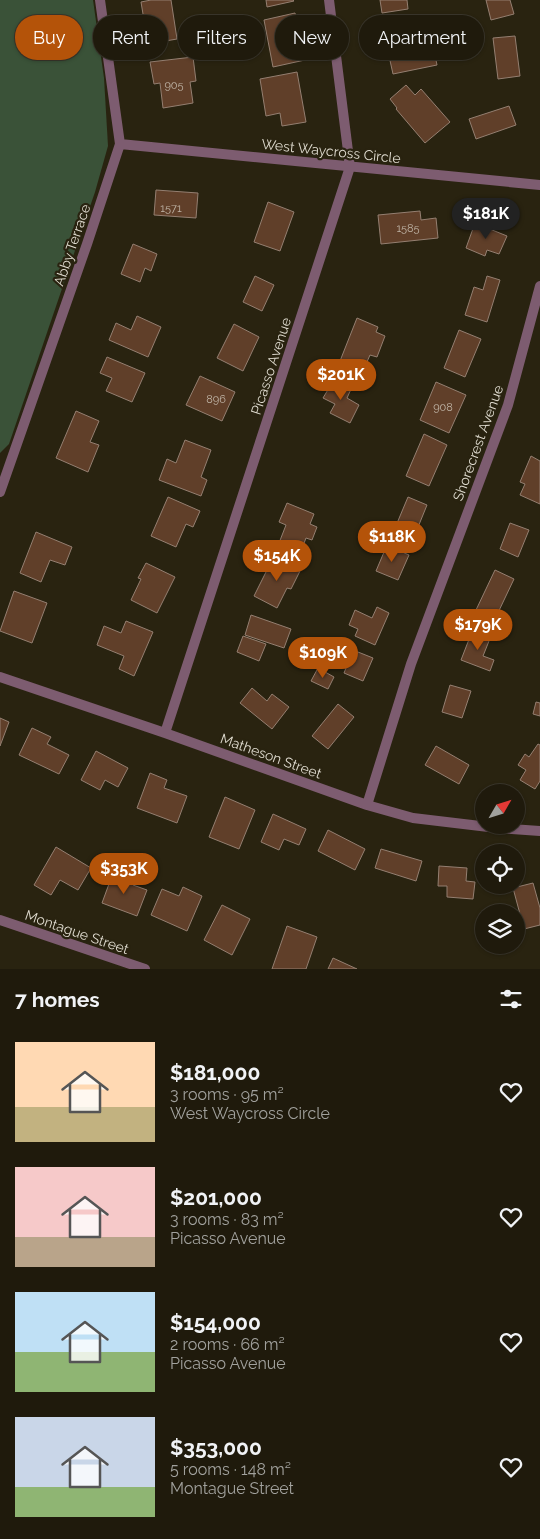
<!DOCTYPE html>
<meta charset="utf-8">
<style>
:root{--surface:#1f1a0c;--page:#2c271a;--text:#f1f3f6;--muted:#a1a19d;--line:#3c382d;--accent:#b45309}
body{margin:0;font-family:Raleway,sans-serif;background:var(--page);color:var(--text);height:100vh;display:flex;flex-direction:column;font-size:19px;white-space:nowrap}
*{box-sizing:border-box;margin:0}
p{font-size:16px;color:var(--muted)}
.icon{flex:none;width:28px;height:28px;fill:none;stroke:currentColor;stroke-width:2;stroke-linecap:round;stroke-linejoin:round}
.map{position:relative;height:969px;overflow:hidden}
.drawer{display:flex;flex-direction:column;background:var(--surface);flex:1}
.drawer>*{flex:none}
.top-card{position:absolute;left:15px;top:15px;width:510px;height:45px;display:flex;gap:10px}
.needle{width:32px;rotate:51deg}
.buttons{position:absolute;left:475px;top:784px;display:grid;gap:10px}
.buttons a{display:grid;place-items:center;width:50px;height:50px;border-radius:50%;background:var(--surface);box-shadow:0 1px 4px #0004,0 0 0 1px var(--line);font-size:25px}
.price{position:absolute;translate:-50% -42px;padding:0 11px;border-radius:18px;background:var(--accent);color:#fff;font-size:16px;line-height:32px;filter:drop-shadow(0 1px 2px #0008)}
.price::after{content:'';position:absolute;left:50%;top:30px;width:15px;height:11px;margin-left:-8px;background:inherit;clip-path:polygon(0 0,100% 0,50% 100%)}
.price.selected{background:#222;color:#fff}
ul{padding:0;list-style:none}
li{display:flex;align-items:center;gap:15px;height:125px;padding:0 15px}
li span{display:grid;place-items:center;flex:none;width:140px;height:100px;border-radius:0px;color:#555}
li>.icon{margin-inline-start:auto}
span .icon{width:60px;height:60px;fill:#fffc;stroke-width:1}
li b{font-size:21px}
h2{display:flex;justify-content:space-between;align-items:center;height:60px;padding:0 15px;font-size:21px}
.chip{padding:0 18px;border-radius:22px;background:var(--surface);box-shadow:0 1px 4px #0004,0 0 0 1px var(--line);font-size:18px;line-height:45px}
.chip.selected{background:var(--accent);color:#fff}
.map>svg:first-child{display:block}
.green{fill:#3a5238}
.building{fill:#603f29;stroke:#947f71}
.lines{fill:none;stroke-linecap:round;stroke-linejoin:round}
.street{stroke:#7d5c70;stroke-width:10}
.labels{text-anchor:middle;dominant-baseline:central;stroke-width:4.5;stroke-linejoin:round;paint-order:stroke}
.number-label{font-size:11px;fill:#bfb4a6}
.street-label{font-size:14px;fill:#dfdbcf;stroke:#292310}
</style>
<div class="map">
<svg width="540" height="969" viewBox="0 0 540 969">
<rect width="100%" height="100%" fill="#292310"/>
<path class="green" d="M0 0H93L104 78 108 146 95 192 9 444 0 453Z"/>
<path class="building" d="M151 0H171L177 39 148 44 141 2Z
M266 0H293L294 1 267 7Z
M380 0H407L408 9 382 13Z
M486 0H510L514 14 491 20Z
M295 13 305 60 273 67 264 20Z
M428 22 437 65 393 74 389 56 398 54 393 29Z
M515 36 520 76 498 79 493 38Z
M193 57 196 81 190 82 193 103 163 108 160 83 154 84 150 62Z
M297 72 306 122 282 126 280 113 266 116 260 79Z
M406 85 415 95 421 89 450 122 425 143 396 109 397 108 390 99Z
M509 106 516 125 476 139 469 119Z
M156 190 198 193 196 218 154 215Z
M268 202 294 212 280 251 254 242Z
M420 211 421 220 436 218 438 238 381 244 378 215Z
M475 223 507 236 499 254 487 250 485 256 466 248Z
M133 244 157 254 151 271 145 268 140 282 121 274Z
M255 276 274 285 262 311 243 302Z
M487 276 500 280 487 322 465 315 474 287 483 290Z
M137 316 161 327 148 357 109 340 116 323 131 330Z
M357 318 378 327 376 332 385 336 377 357 370 355 363 371 340 361Z
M234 324 259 337 243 371 217 358Z
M459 330 481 339 465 377 444 368Z
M107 357 145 373 132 402 106 391 112 378 100 373Z
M200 376 235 392 222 421 186 405Z
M335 378 352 387 347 398 359 405 350 423 330 413 335 404 323 398Z
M436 382 466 395 449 433 420 420Z
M76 411 99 421 90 442 99 445 88 472 56 458Z
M424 434 447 445 429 486 406 476Z
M185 440 211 450 201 477 207 480 201 496 159 480 167 459 176 463Z
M531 456 540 461V504L520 495 525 484 520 482Z
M168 497 200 511 193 527 186 524 176 547 151 536Z
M408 497 427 505 414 537 395 528Z
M287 503 314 514 310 524 317 527 312 540 306 538 301 551 279 543 286 525 279 522Z
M510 523 529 530 518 557 500 549Z
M36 532 72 547 65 565 50 560 41 582 20 573Z
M387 545 409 555 398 580 376 571Z
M274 556 301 569 291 589 287 588 277 608 254 596Z
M146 563 175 577 157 613 131 600 141 579 138 578Z
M495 570 514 579 495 619 476 610Z
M14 591 47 603 32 643 0 631Z
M377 607 389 613 375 645 355 636 358 629 349 625 355 610 372 618Z
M251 615 291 629 284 648 245 635Z
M126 621 153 632 134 676 119 669 124 656 97 645 104 626 121 633Z
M473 629 491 636 483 656 494 660 490 671 461 660Z
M243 636 266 644 259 661 237 652Z
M353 650 373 658 363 681 344 673Z
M318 668 334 677 328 689 311 681Z
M450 685 471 691 462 718 442 712Z
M252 688 267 701 272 694 289 707 272 729 240 703Z
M536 702 540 703V716L533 714Z
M338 704 354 717 328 749 312 736Z
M0 718 9 722 0 746Z
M32 728 51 737 47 744 69 755 59 774 19 755Z
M538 744 540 745V781L535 789 520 780 526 770 518 765 525 754 529 757Z
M436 746 469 765 459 784 425 765Z
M96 751 128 768 118 787 105 780 100 790 81 780Z
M150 773 167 780 164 788 187 796 177 823 137 808Z
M225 797 255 810 239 849 209 837Z
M273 814 306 829 299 845 284 839 279 850 261 842Z
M328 830 365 849 355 870 318 851Z
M56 847 91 868 78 890 60 880 51 895 34 885Z
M381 849 422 861 416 881 375 868Z
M439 866 467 868 466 881 475 882 473 899 447 897V886H438Z
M113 873 134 880 133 885 147 890 137 916 102 903Z
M533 883 540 908V925L524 929 513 888Z
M183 887 202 896 187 931 151 915 162 889 179 896Z
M222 905 250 919 232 955 204 940Z
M287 926 317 937 306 969H272Z
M333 958 357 969H328Z"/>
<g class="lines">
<path class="street" d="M120 144 540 185
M0 492 87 244 120 144 100 0
M0 677 165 733 367 805 413 818 497 828 540 831
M165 733 350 167 329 0
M367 805 411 664 508 405 540 286
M0 920 145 969"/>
</g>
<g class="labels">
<g class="number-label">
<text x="174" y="85">905</text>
<text x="171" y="208">1571</text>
<text x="408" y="228">1585</text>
<text x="216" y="399">896</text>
<text x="443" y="407">908</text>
</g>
<g class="street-label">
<text transform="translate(331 151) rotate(6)">West Waycross Circle</text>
<text transform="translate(72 245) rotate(-71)">Abby Terrace</text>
<text transform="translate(271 366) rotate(-72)">Picasso Avenue</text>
<text transform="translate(478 443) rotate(-70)">Shorecrest Avenue</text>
<text transform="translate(271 756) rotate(20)">Matheson Street</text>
<text transform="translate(77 932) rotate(19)">Montague Street</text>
</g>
</g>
</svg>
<div class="buttons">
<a><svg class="needle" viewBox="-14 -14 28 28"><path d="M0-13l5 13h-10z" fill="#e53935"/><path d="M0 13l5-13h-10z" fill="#a1a19d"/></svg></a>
<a><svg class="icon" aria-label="locate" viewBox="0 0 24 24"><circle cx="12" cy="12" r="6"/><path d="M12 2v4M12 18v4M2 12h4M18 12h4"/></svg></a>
<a><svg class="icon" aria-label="layers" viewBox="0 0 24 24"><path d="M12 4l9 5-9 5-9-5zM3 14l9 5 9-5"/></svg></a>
</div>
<b class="price selected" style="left:486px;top:240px">$181K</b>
<b class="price" style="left:341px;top:401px">$201K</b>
<b class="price" style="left:392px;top:563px">$118K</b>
<b class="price" style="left:277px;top:582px">$154K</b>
<b class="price" style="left:478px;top:651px">$179K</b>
<b class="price" style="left:323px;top:679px">$109K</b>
<b class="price" style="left:124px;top:895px">$353K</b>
<div class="top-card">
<a class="chip selected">Buy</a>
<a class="chip">Rent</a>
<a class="chip">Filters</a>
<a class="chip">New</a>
<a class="chip">Apartment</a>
</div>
</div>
<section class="drawer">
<h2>7 homes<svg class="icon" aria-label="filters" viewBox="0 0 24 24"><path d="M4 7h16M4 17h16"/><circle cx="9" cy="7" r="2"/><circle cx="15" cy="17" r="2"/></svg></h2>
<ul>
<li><span style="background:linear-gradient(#ffd9b3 65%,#c2b280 0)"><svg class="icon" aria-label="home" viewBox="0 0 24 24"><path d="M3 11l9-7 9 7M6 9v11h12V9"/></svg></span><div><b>$181,000</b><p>3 rooms · 95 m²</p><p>West Waycross Circle</p></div><svg class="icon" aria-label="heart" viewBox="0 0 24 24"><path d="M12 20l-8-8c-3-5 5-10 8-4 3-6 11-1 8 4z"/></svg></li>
<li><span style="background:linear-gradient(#f6c9c9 70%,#b9a48a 0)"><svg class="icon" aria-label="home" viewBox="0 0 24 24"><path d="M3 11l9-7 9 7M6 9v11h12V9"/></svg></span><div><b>$201,000</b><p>3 rooms · 83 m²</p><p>Picasso Avenue</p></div><svg class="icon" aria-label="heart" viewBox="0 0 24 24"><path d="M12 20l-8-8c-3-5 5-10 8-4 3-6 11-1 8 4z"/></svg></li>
<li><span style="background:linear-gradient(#bfe0f5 60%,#8fb573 0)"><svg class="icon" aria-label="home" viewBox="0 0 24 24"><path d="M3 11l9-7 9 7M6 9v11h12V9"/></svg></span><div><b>$154,000</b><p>2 rooms · 66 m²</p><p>Picasso Avenue</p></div><svg class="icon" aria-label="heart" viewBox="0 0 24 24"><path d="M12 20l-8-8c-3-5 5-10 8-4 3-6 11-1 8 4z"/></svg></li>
<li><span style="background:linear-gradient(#c9d6e8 70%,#8fb573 0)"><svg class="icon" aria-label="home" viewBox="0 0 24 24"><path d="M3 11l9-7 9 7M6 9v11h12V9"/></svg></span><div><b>$353,000</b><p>5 rooms · 148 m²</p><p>Montague Street</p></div><svg class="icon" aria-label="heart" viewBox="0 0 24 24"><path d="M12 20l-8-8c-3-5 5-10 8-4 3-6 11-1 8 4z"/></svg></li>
</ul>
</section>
